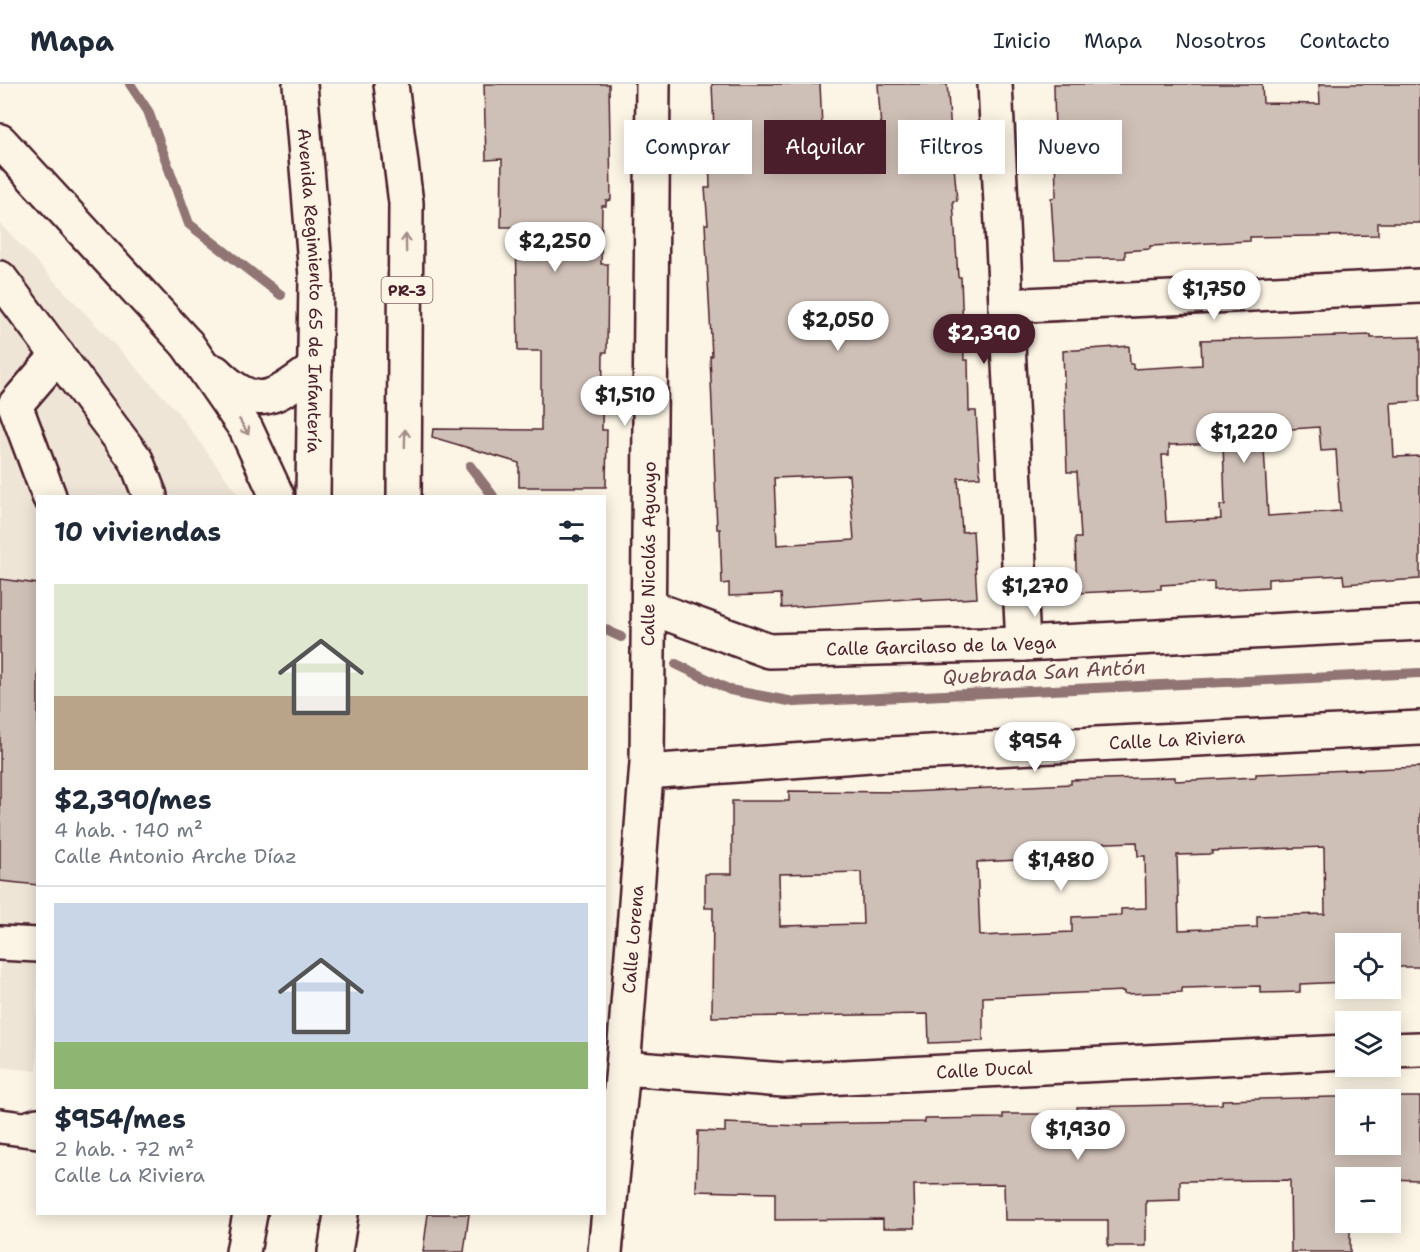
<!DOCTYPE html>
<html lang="es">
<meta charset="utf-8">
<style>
:root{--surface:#fff;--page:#f2f2f3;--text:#1f2937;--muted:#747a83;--line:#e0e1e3;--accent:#4a1f2b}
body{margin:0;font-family:"Shantell Sans",sans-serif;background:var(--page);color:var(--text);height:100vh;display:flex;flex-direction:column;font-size:22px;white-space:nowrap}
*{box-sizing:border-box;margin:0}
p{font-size:20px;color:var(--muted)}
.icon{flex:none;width:33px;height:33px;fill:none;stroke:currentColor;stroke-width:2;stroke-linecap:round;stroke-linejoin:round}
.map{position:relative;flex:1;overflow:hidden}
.panel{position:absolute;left:36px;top:411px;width:570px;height:720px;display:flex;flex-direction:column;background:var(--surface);border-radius:0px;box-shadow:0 3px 15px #0003}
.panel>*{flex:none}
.guide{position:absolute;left:624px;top:36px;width:570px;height:54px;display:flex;gap:12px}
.controls{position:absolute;left:1335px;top:849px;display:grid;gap:12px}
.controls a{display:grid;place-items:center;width:66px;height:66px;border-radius:0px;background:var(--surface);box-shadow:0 3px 15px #0003;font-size:30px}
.price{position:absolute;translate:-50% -51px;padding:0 14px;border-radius:21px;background:#fff;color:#222;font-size:20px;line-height:39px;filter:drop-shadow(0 2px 3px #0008)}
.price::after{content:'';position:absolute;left:50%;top:36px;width:18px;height:14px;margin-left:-9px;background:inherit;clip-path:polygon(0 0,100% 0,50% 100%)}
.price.on{background:var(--accent);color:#fff}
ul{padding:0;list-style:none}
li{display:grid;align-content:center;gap:12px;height:318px;padding:0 18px}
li+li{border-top:2px solid var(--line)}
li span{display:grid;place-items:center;height:186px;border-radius:0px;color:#555}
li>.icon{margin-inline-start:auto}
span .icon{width:108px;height:108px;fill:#fffc;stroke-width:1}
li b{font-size:26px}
h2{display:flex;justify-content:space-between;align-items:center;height:72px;padding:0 18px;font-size:26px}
.tag{padding:0 21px;border-radius:0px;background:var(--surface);box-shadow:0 3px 15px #0003;font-size:21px;line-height:54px}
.tag.on{background:var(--accent);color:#fff}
header{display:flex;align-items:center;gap:36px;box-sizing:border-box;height:84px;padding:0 30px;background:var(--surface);border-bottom:2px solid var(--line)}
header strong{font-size:28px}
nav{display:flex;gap:33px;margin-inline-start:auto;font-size:21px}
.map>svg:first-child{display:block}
.built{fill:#eee5d7}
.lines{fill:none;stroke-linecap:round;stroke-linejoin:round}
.stream{stroke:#917474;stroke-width:10}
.building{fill:#cfc0b7;stroke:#4a1f2b;stroke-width:1.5;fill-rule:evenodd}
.minor-casing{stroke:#4a1f2b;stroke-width:38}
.highway-casing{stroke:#4a1f2b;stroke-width:38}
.minor{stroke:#fcf5e5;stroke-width:33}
.highway{stroke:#fcf5e5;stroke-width:33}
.oneway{stroke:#a38a88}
.labels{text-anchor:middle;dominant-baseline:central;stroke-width:6;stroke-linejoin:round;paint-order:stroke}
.shield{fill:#fcf5e5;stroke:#7f5f63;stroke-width:1.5}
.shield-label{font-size:16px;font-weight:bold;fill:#4a1f2b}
.street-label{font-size:18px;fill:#4a1f2b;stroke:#fcf5e5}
.water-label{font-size:20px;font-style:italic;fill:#6d4950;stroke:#fcf5e5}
</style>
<header>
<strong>Mapa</strong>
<nav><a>Inicio</a><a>Mapa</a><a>Nosotros</a><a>Contacto</a></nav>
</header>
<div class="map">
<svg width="1420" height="1168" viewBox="0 0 1420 1168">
<rect width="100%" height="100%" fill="#fcf5e5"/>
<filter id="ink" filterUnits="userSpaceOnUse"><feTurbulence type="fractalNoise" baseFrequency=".0167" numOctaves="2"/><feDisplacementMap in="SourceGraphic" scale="12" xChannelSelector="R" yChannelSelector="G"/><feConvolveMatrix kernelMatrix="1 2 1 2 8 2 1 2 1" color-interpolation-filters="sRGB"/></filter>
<g filter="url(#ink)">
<path class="built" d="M0 139 176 326 239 412H38L37 987 0 983Z"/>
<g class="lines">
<path class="stream" d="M130 0 148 27 189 140 281 211
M470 382 493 412
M604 545 621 553
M676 580 730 606 794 618 1420 589"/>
</g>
<path class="building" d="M484 0H609L611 116 606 117V122H602L601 180H608L607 268H603L602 346H607L606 403H519V379L432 353 433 345 541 346V267H518L516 143H501L502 75 486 76Z
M712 0H820L823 64 882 61 878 0H947L957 117H953L958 193H961L964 276H968L969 327H976L980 393 958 394 962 448 973 447 977 514 921 517V514L782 524 781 510 729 512V499L722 500 720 445H717L710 272H712L705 140H708L705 104H710L709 69H715ZM849 391 854 456 777 461 774 394Z
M1054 0H1262L1263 19 1320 20 1319 0H1420V139H1378V151L1250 153V157L1150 162V165L1125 167V174L1055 175 1051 114 1056 113Z
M1371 251V254L1420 253V317L1391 319 1394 373 1420 372V495L1344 500 1343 491 1268 495V503L1214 506V498L1161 501V505L1077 509 1075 454H1081L1077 388H1067L1063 267 1129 262 1130 280H1133V285L1202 281 1201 256ZM1319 343 1321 367 1336 366 1340 427 1268 432 1263 347ZM1223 359 1225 421H1220L1221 435 1166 438 1162 371H1169V361Z
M0 495 38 500V801L0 797Z
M1420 683V883H1390V860H1346V898L1300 900V908L1260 909V902L1182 904V908L1124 910V907L983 913V957L929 959 928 930 712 933 713 824H705V790H732V717H789V707L908 708 1071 700V696L1175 693V697L1256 693V690ZM1137 758 1138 772H1145L1146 824 1121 825V831L1072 833V848L980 852 977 778 1080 773V760ZM1324 763 1325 830 1257 832V843L1179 846 1177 771 1212 770V767ZM861 788 863 840 780 842 779 790Z
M1332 1013H1420V1096L1346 1094V1138H1350V1168H1291L1290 1096 1180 1097V1116L1146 1117V1162H1108V1136H1005L1004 1100 914 1101 915 1144H883V1135L775 1136V1109L696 1107 698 1047 725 1048V1039L803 1042V1040L925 1038V1035L1003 1034V1030H1078L1077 1023 1222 1020V1016ZM1346 1016H1390V1060H1346Z
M428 1130H469L464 1168H423Z"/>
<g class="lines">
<defs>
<g id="minor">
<path d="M995 0 1023 560"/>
<path d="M0 57 187 260"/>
<path d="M0 194 136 376 150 412"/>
<path d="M1006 222 1420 202"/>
<path d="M49 412 15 321 58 271"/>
<path id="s1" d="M649 523 769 567 1023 560 1420 539"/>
<path id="s2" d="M647 688 870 671 1420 644"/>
<path d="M0 859 38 861"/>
<path d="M1390 966 1420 965"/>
<path id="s3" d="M623 984 784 996 1346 968"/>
<path d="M0 1042 38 1047"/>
<path id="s4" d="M605 1168 623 984 647 679 653 0"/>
</g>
<g id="highway">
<path id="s5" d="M300 0 316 192 313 412"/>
<path d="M391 0 406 119 404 412"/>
<path d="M187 260 246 345 277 412"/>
<path d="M215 288C257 330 274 314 315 284"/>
<path d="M26 1045 38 1041"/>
<path d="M243 1168 250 1130"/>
<path d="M335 1168 341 1130"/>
</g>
</defs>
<use href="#minor" class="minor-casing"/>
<use href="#highway" class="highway-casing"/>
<use href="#minor" class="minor"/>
<use href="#highway" class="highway"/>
</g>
<defs><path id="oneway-shaft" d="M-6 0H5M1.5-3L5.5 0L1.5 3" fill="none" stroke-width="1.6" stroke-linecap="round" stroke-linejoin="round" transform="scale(1.5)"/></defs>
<g class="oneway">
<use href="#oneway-shaft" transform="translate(406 159) rotate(-91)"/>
<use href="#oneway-shaft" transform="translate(244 343) rotate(59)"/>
<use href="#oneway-shaft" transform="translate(405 354) rotate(-89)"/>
</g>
</g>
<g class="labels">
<rect class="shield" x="381.5" y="193" width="51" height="26" rx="4.5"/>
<g class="shield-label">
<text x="407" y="206">PR-3</text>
</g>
<g class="street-label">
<text stroke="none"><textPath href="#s5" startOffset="207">Avenida Regimiento 65 de Infantería</textPath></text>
<text stroke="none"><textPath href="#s4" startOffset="700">Calle Nicolás Aguayo</textPath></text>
<text stroke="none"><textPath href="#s1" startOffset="300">Calle Garcilaso de la Vega</textPath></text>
<text stroke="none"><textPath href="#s2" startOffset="531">Calle La Riviera</textPath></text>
<text stroke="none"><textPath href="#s4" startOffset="314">Calle Lorena</textPath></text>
<text stroke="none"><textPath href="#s3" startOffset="362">Calle Ducal</textPath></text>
</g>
<g class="water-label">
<text transform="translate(1044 588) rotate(-3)">Quebrada San Antón</text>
</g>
</g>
</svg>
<div class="controls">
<a><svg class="icon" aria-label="locate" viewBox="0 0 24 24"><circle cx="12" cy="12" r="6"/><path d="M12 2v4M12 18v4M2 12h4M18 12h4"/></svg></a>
<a><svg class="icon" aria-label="layers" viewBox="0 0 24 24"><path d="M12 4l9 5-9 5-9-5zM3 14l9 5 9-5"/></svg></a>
<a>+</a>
<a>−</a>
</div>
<b class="price" style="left:555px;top:189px">$2,250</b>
<b class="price" style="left:1214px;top:237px">$1,750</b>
<b class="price" style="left:838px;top:268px">$2,050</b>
<b class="price on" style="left:984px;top:281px">$2,390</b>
<b class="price" style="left:625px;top:343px">$1,510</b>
<b class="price" style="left:1244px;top:380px">$1,220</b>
<b class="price" style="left:1035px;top:534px">$1,270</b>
<b class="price" style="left:1035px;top:689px">$954</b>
<b class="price" style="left:1061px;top:808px">$1,480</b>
<b class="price" style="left:1078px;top:1077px">$1,930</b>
<div class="guide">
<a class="tag">Comprar</a>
<a class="tag on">Alquilar</a>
<a class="tag">Filtros</a>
<a class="tag">Nuevo</a>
</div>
<section class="panel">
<h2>10 viviendas<svg class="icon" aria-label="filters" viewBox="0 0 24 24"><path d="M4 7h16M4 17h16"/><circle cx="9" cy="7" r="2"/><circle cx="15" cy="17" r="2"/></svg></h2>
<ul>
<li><span style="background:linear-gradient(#dfe7d0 60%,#b9a48a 0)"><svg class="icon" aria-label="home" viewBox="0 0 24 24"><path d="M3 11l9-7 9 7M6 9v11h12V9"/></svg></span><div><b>$2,390/mes</b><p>4 hab. · 140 m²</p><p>Calle Antonio Arche Díaz</p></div></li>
<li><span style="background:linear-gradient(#c9d6e8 75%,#8fb573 0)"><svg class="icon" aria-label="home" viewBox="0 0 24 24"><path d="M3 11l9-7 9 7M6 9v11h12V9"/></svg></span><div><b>$954/mes</b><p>2 hab. · 72 m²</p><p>Calle La Riviera</p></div></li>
</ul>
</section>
</div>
